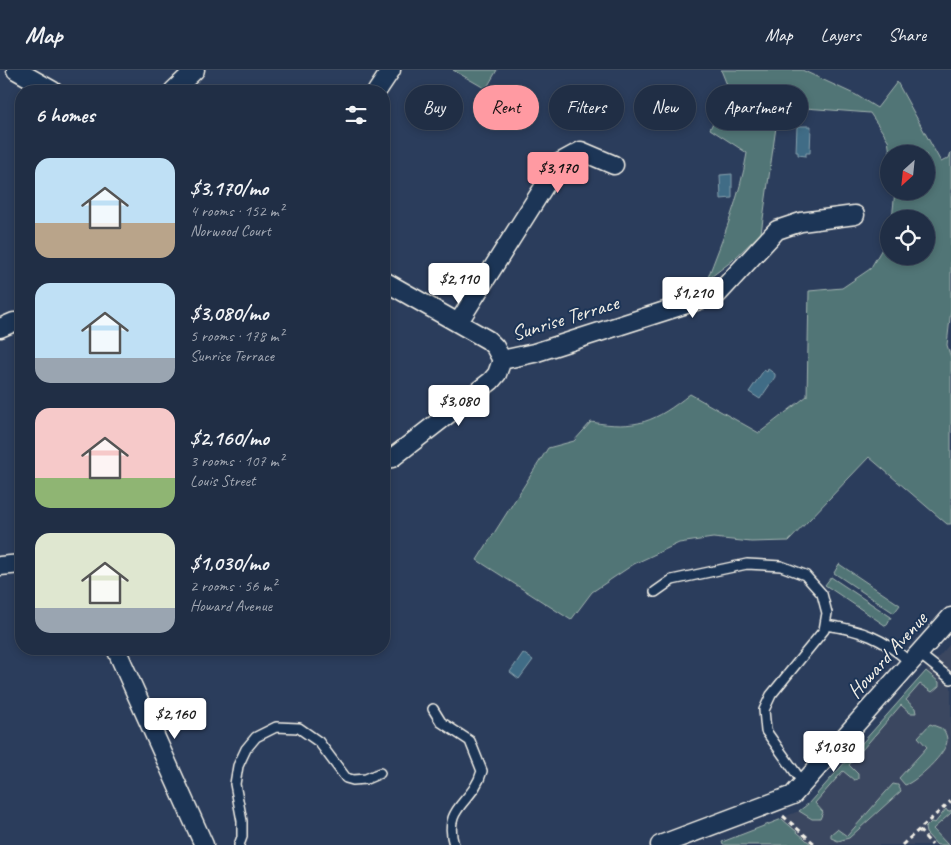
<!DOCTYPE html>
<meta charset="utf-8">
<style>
:root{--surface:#202e45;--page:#28364c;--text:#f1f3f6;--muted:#a2a8b3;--line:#3d4a5e;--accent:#ff9aa2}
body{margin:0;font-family:Caveat,sans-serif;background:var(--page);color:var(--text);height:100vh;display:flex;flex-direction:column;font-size:19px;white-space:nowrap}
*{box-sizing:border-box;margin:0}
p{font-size:16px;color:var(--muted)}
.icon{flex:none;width:28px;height:28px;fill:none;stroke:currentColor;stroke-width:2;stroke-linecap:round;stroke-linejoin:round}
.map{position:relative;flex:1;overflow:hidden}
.drawer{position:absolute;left:15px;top:15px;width:375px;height:570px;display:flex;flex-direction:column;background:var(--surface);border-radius:20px;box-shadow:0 2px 8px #0003,0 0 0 1px var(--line)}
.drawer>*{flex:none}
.hud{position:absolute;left:405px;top:15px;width:470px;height:45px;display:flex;gap:10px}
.needle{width:32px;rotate:207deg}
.buttons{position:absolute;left:880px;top:75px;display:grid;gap:10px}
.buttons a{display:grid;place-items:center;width:55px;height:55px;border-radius:50%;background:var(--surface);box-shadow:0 2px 8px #0003,0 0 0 1px var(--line);font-size:25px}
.price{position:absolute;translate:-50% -42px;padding:0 11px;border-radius:5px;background:#fff;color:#222;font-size:16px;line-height:32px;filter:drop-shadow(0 1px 2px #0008)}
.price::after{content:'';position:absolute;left:50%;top:30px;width:15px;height:11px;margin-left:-8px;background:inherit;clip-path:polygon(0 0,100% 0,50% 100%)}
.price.on{background:var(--accent);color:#111}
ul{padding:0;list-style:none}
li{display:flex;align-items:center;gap:15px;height:125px;padding:0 20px}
li span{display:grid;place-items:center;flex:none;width:140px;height:100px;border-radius:15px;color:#555}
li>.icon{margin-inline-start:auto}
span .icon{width:60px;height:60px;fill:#fffc;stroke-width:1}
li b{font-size:21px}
h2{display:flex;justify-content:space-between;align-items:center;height:60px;padding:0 20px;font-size:21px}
.tag{padding:0 18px;border-radius:22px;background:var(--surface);box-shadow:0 2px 8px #0003,0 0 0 1px var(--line);font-size:18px;line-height:45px}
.tag.on{background:var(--accent);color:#111}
header{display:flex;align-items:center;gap:30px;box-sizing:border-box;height:70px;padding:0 25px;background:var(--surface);border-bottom:1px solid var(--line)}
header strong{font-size:24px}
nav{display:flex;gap:28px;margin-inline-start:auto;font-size:18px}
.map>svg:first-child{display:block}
.built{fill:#3b4761}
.green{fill:#517576;stroke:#a2b3af}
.water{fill:#406c86;stroke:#88a1ad}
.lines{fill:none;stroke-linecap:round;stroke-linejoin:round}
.service-casing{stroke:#f4f1e8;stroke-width:12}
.minor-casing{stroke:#f4f1e8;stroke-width:21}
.path{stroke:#f4f1e8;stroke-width:3;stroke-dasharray:5 4;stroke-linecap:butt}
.service{stroke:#1d3557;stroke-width:9}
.minor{stroke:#1d3557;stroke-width:18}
.labels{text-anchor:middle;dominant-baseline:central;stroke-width:4;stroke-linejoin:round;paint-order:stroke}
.street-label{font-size:21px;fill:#f4f1e8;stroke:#1d3557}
</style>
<header>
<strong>Map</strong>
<nav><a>Map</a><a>Layers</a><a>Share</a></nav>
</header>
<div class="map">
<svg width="951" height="775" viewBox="0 0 951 775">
<rect width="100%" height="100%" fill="#2b3d5c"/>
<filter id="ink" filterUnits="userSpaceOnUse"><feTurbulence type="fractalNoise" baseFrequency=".02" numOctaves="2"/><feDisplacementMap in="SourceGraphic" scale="10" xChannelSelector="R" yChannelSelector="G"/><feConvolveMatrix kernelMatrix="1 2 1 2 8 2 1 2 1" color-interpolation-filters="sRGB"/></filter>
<g filter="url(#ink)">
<path class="built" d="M951 573V775H723L722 772 799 741 808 734Z"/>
<path class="green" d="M453 0H497L486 19Z
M721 0H802L856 25 877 38 897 12 941 92 949 88 951 82V239L947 275 951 288V454H947L869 387 789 471 751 472 713 468 679 473 634 494 592 522 571 550 477 490 548 378 574 371 591 352C636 360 655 352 690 324L759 363 807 326 809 221 842 218 870 199 889 167V186H926V149H892L895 121H926V84H890L888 70 870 43 779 36 761 163 732 191 707 210C723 168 740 127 747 83L710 59 729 20Z
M839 494 900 535 894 543 834 503Z
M831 507 891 547 886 556 825 515Z
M926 601 939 612V616L932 622 920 614 906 630 915 638 916 643H910L901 635 849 695 858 704V709L854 710 843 701 815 733 823 742 820 749H812L799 741 808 734Z
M930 654 943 659C945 662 947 666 947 670 948 682 916 712 905 715L899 708 927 677 918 667Z
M893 714 898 715 901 721 849 768 838 771 831 768V764L837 759 847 766Z
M946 739 948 742 951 740V743L933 759 948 775H937L926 763 925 758 931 752 935 753Z
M782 749 812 775H723L722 772Z"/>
<path class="water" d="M797 56H811L810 83H806V86L798 85V82H796Z
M732 104V128L721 129 720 105Z
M768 299 775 304V307L760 329 749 322 764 300 767 302Z
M523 583 533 590 519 609 510 602Z"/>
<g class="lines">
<defs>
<path id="service" d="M655 522 672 510 747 494 781 496 805 505 822 524 827 543 824 560 771 625 764 640 766 661 803 713
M825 555C862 560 882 568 910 592
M918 583 951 609
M433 639 441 652 470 671 482 701C473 734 442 736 454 775
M239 775 242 767V751L235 714 238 696 246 679 256 667 276 657 299 658 319 672 346 708 353 710 366 709 380 703"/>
<path id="minor" d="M16 0 53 21
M173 21 195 0
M377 21 391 0
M384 211 488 270 495 277 502 290
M458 253 559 93 581 81 614 95
M0 258 14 252 21 253
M502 290 534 283 718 224 777 160 801 152 855 145
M384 389 392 388 491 311 497 304 502 290
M0 496 21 494
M116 579 204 775
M660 775 793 725 951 547"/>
</defs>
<use href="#service" class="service-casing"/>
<use href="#minor" class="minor-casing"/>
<path class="path" d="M783 746 816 775
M919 760 932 775
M902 775 951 731"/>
<use href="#service" class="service"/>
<use href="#minor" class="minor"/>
</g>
</g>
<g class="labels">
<g class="street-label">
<text transform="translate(565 248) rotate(-17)">Sunrise Terrace</text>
<text transform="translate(887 585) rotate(-48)">Howard Avenue</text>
</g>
</g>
</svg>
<div class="buttons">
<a><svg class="needle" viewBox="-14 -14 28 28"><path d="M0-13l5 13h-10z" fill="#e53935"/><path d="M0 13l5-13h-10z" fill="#a2a8b3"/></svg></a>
<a><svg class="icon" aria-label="locate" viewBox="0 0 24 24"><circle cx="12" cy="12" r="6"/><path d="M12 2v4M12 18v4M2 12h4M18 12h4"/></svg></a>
</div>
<b class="price on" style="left:558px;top:124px">$3,170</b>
<b class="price" style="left:459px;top:235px">$2,110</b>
<b class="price" style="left:693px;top:249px">$1,210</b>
<b class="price" style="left:459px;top:357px">$3,080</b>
<b class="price" style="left:175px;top:670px">$2,160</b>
<b class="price" style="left:834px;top:703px">$1,030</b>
<div class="hud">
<a class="tag">Buy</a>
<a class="tag on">Rent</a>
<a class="tag">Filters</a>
<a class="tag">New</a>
<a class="tag">Apartment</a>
</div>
<section class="drawer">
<h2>6 homes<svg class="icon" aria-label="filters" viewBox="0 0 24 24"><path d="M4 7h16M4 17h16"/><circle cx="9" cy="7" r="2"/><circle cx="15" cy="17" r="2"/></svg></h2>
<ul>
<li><span style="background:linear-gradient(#bfe0f5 65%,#b9a48a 0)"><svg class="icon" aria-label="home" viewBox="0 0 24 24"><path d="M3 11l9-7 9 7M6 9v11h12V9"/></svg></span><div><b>$3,170/mo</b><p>4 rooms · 152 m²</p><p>Norwood Court</p></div></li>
<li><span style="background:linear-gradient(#bfe0f5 75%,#9aa5b1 0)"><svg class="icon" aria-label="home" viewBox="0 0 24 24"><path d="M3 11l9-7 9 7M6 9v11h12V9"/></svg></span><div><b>$3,080/mo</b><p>5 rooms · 178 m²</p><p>Sunrise Terrace</p></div></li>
<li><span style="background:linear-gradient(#f6c9c9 70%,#8fb573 0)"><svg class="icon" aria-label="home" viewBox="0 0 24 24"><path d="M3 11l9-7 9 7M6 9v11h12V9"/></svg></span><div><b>$2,160/mo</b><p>3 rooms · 107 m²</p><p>Louis Street</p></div></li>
<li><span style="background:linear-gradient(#dfe7d0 75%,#9aa5b1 0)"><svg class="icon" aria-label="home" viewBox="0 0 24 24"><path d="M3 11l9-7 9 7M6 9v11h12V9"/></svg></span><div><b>$1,030/mo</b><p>2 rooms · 56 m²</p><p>Howard Avenue</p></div></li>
</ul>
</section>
</div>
